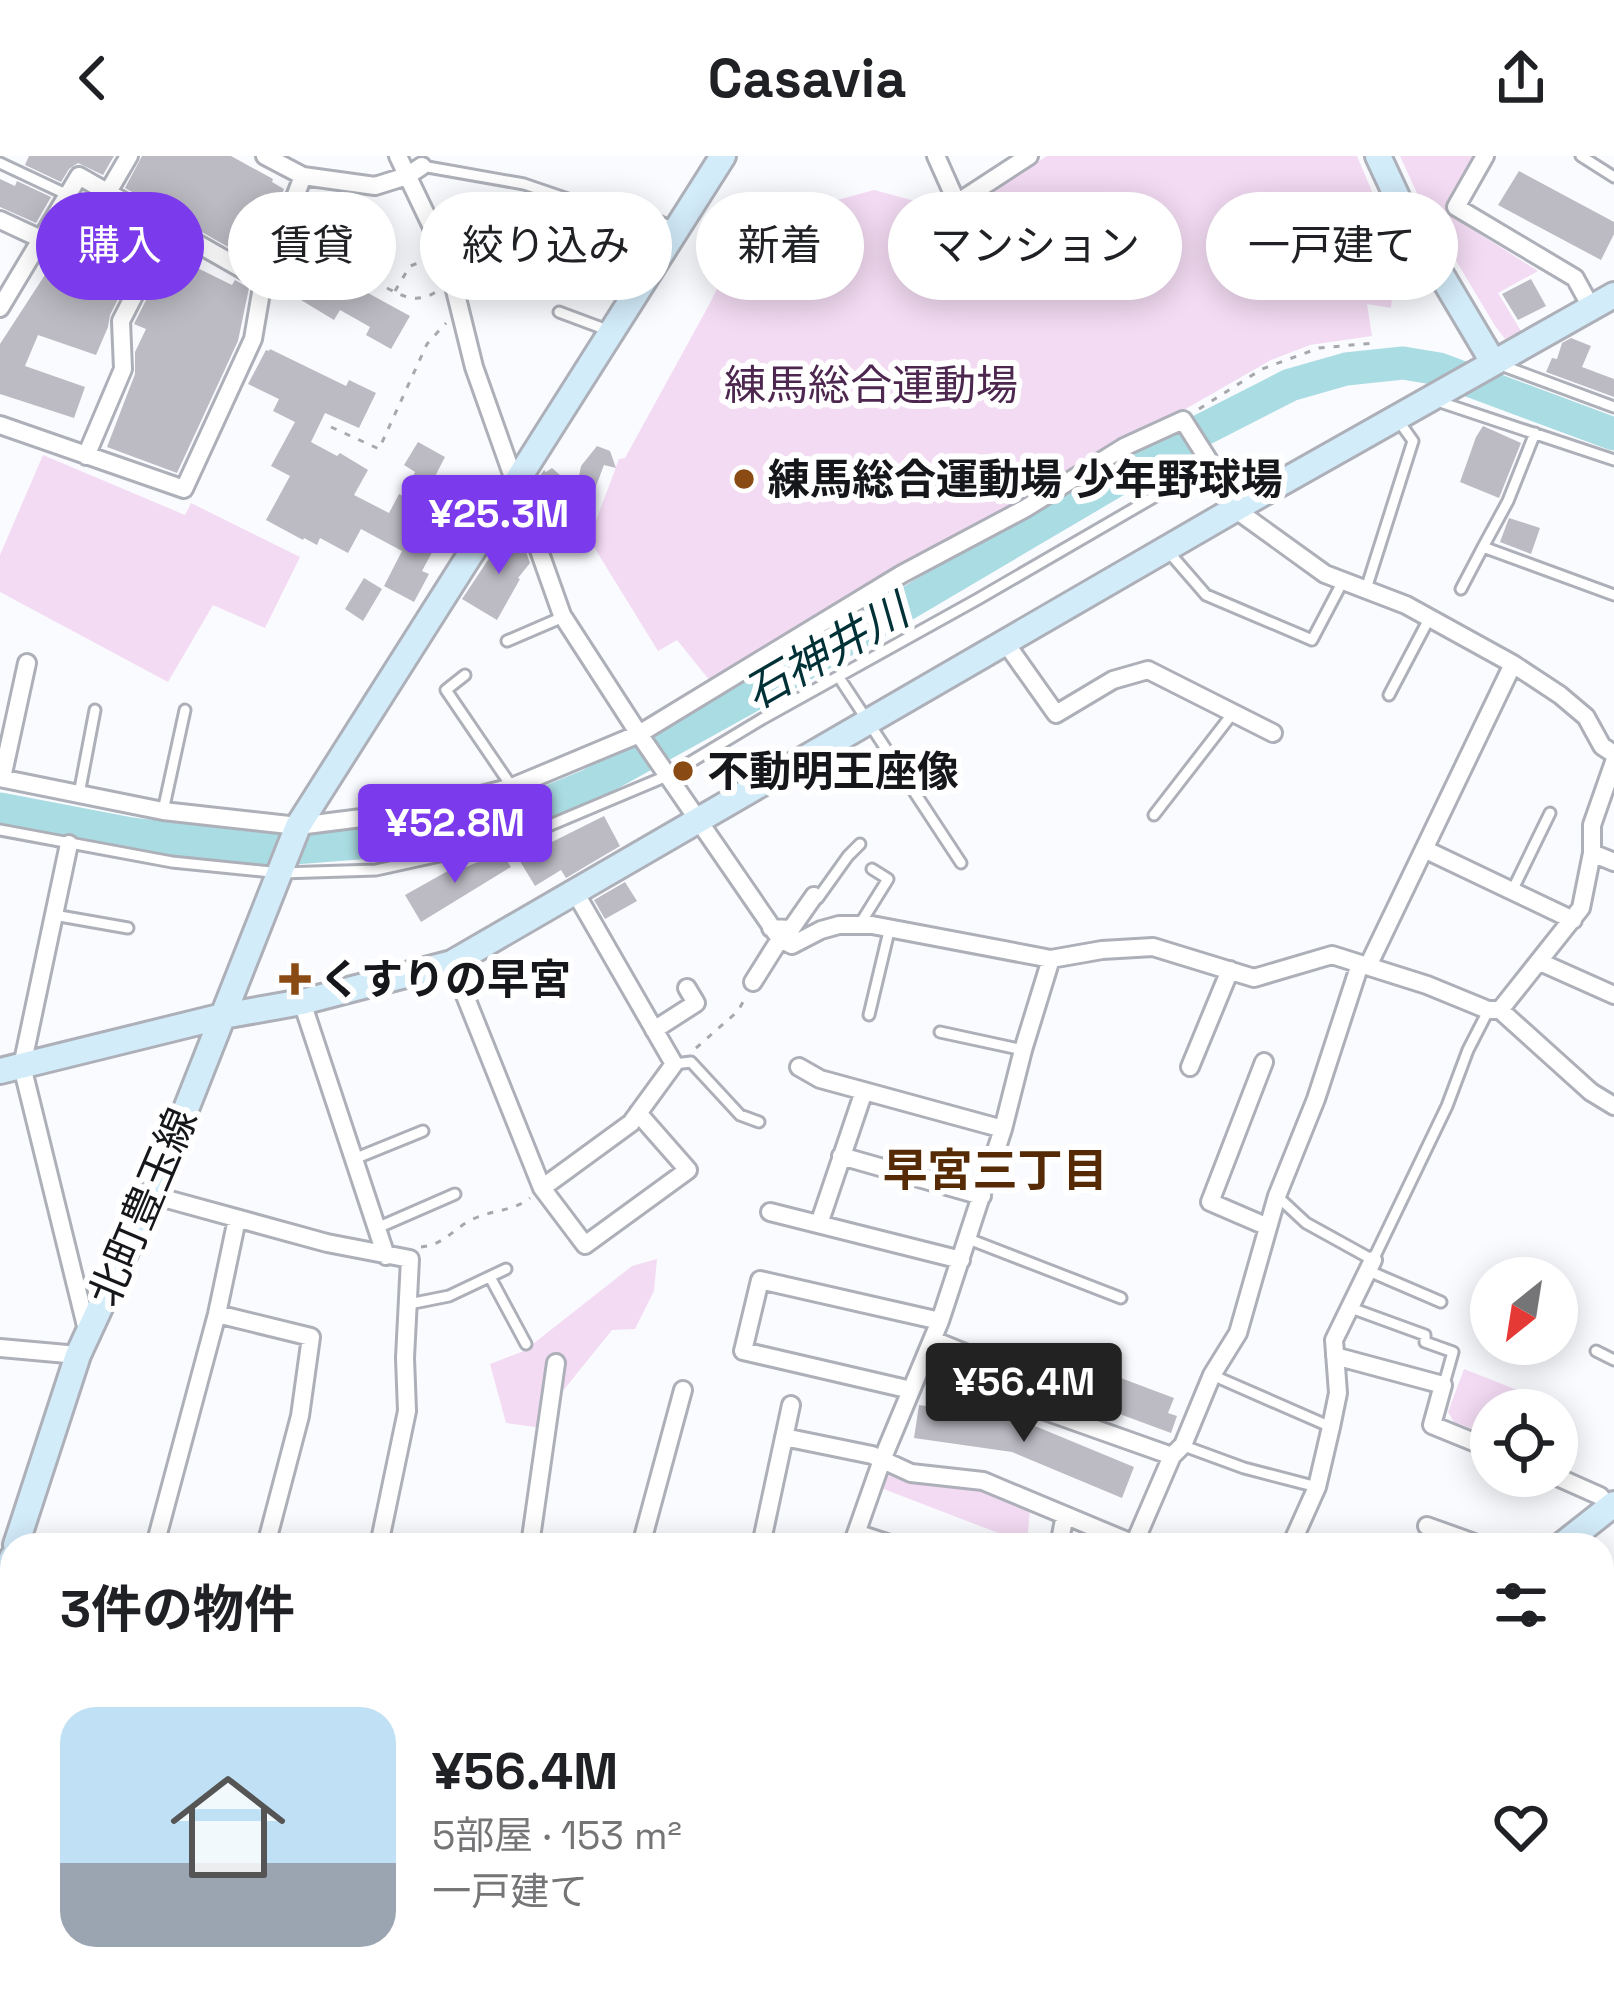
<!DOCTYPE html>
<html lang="ja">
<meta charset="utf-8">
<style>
:root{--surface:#fff;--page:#f6f6f6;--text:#202124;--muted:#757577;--accent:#7c3aed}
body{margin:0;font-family:"Space Grotesk","Noto Sans JP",sans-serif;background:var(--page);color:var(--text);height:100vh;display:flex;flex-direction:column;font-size:45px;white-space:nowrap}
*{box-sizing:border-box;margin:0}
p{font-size:39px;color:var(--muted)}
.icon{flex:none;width:66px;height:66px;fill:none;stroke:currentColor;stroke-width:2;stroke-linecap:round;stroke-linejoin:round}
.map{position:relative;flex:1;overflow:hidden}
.details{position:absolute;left:0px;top:1377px;width:1614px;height:468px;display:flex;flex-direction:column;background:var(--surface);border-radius:36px 36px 0 0;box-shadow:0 6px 30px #0003}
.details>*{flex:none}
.top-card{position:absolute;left:36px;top:36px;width:1542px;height:108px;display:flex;gap:24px}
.needle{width:78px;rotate:210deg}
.fabs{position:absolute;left:1470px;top:1101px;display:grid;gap:24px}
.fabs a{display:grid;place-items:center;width:108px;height:108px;border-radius:50%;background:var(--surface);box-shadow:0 6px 30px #0003;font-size:60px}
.price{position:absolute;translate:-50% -102px;padding:0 27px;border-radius:12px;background:var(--accent);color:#fff;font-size:39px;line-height:78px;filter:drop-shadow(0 3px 6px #0008)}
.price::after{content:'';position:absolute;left:50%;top:72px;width:36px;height:27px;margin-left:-18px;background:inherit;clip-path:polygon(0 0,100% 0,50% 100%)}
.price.active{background:#222;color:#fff}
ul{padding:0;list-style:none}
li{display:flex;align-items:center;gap:36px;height:300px;padding:0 60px}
li span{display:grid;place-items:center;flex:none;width:336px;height:240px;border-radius:36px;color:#555}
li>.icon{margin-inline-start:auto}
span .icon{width:144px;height:144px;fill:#fffc;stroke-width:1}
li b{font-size:51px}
h2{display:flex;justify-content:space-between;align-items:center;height:144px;padding:0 60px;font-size:51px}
.pill{padding:0 42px;border-radius:54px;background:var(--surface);box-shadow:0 6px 30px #0003;font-size:42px;line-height:108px}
.pill.active{background:var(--accent);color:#fff}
header{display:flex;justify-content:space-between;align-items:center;height:156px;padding:0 60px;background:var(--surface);font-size:54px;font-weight:700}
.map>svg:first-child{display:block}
.green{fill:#f3dbf3}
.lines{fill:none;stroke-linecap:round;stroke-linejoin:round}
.river{stroke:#aadce3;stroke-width:33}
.building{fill:#bcbac2}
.lane-casing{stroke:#adb0b8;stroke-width:15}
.street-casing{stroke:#adb0b8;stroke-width:22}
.secondary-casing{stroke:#adb0b8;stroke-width:30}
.path{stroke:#a7a8ab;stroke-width:3;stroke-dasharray:6 9;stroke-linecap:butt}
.lane{stroke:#fff;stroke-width:9}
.street{stroke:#fff;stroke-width:16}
.secondary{stroke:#d3ecfa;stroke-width:24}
.poi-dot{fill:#8a4a14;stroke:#fff;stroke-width:4.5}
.labels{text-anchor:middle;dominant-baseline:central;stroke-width:12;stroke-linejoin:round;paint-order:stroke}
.park-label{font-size:42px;fill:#4d274f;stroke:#fff}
.poi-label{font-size:42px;font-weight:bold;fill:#16171a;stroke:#fff;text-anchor:start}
.street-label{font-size:42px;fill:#16171a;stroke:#fff}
.water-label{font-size:45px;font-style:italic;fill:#003137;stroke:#fff}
.neighbourhood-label{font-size:45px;font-weight:bold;fill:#562a04;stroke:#fff}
</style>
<header><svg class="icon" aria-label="back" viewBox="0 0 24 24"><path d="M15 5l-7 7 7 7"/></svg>Casavia<svg class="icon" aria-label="share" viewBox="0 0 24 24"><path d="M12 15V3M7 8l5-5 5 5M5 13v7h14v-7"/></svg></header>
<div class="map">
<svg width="1614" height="1845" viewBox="0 0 1614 1845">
<rect width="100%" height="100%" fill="#fafbff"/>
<path class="green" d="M1047 0H1357L1376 45 1392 72 1395 112 1391 152 1367 148 1372 180 1310 189 1271 204 710 525 677 484 658 495 589 383 619 303 625 302 710 147 738 89 755 66C779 75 804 70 819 49L874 34 934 50 953 60Z
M1400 0H1479L1446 57 1538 115 1498 137 1521 175 1505 183 1495 170 1421 46Z
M43 299 185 359 191 347 300 401 265 472 213 449 168 526 0 436V399Z
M657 1103 654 1135 635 1173 612 1174 562 1236 548 1232 542 1272 506 1267 490 1208 524 1195 632 1110Z
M1464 1213 1545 1245 1541 1254H1491V1280L1454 1266 1448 1256Z
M897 1316 983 1331 1030 1352 1027 1388 881 1332 886 1319Z"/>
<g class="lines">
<path class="river" d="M0 653 131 678 268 694 397 684 517 659 590 629 747 542 1200 275 1290 229 1346 213 1403 207 1439 213 1614 278"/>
</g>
<path class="building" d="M29 0H114L103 19 78 7 69 13 61 26 25 9Z
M142 0H231L273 23 272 26 284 33 256 107 125 32Z
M1519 15 1614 66V78L1601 104 1498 49Z
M0 23 15 30 17 25 51 41 36 67 0 51Z
M84 37 136 67 131 80 146 87 110 159 108 171 96 199 38 179 25 210 85 231 74 262 0 238V188L65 88 56 83Z
M169 98 232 129 235 124 249 132 238 185 177 317 107 291 135 218V196L146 173 134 168Z
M329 111 359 128 357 131 410 160 391 193 366 179 370 171 340 154 334 164 301 144 316 118 323 122Z
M1531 123 1546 150 1518 164 1502 138Z
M1571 182 1591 190 1582 211 1614 223V241L1546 216 1552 202 1557 203 1562 187Z
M270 193 346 230 349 224 376 237 359 272 325 257 311 286 337 300 340 297 368 314 354 339 389 357 399 338 403 340 415 316 404 309 418 286 445 301 424 342 438 350 435 355 450 363 422 415 429 418 414 446 384 430 402 395 361 373 348 397 320 382 317 389 304 382 303 384 266 364 290 320 271 310 295 266 273 255 279 243 248 228 266 194 269 195Z
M1483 270 1521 287 1499 342 1460 326 1476 281Z
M597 290 610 295 616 312 604 309 575 386 545 374 555 350 533 330 544 314 546 316 552 312 560 319 578 325 581 310Z
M1509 362 1540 372 1531 398 1500 386Z
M508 374 523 387 530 407 518 422 520 423 497 464 462 443Z
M364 422 382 433 363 465 345 453Z
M604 660 620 690 566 722 561 714 535 730 515 697 534 687 538 693Z
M501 696 511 711 421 766 405 739 455 711 457 715Z
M625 726 637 745 605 763 594 744Z
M1054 1197 1174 1242 1168 1257 1177 1260 1171 1277 1033 1226 1038 1211 1047 1214Z
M919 1249 1018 1263 1134 1311 1122 1342 1012 1296 914 1282Z"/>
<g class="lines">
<defs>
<path id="lane" d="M1581 0 1614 21
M0 7 68 39
M422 10 524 28 618 60 624 48 673 72
M559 156 610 175
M1498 208 1614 251
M1437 245 1614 304
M1535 277 1508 345 1483 391 1614 439
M1167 394 1206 439 1312 484 1343 425
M1366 433 1413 285 1398 264
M1461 433 1483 391
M507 485 563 461
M465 519 446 534 512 631
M842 526 961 707
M1389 539 1430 461
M79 638 95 554
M163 655 185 554
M1154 659 1233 557
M0 674 172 706 281 717 376 714 517 683 669 619 762 563 978 443 1211 308
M1512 735 1550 657
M815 741 818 742 848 700 860 688
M54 759 128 772
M860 768 888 723 872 713
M869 859 890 771
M940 876 1023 894
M674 908 691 906 740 959 759 966
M354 1003 423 975
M1277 1040 1306 1067 1373 1104 1447 950 1468 894 1488 855
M377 1072 455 1038
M966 1082 1121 1142
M1369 1115 1441 1146
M490 1121 526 1188
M409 1148 449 1140 506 1113
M1351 1152 1425 1179V1186L1453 1196 1444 1228
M1596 1195 1614 1204
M1212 1219 1331 1271
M1184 1290 1244 1312 1317 1331
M858 1374 904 1389
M0 1491 12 1497
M1602 1500 1614 1502
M0 1533 12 1542
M0 1814 12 1813
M28 1833 29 1845
M1131 1845 1135 1833
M1215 1845 1220 1833"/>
<path id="street" d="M265 0 303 20 375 30 407 20 422 10
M398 0 431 69 453 126 474 211 562 459 639 578 780 783 792 789 821 774 839 769H872L1051 803 1102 794 1153 791 1254 822 1332 799 1427 829 1488 854H1500L1591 936 1614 950
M936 0 957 47 1029 0
M1485 0 1456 51 1575 122 1591 151
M108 36 129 0
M0 64 41 83
M0 152 79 20 263 125
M0 269 184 333 253 183 263 125 303 20
M86 300 123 213 121 165 169 71
M1005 486 1056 558 1113 524 1148 514 1273 577
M0 622 163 655 298 670 425 654 512 631 639 578 902 418 1026 352 1124 291 1183 264 1211 308 1235 353 1325 418 1406 449 1513 508 1560 539 1586 561 1602 590 1614 598
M2 622 27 507
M69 688 22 910 88 1178
M1424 693 1573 764
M1592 697 1614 706
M771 772 791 773 814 740
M1540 806 1614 839
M452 807 542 1032 585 1089 688 1014 638 957
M1368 810 1513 508
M753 826 780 783
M302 846 386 1100
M1500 854 1581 752 1592 697V669L1614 606
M654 874 696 847 687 832
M1264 906 1210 1046 1268 1071
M799 911 820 923 864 935
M1190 911 1230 814
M841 1000 982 1040
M542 1032 631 967 674 908 575 736
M152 1039 327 1087 410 1103 405 1202 407 1255 379 1389
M770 1056 961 1104
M819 1068 864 935 1003 973
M217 1158 311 1181 300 1260 266 1389
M933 1184 999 1211 1008 1239 1017 1245 1172 1300
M0 1192 78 1199
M1335 1200 1443 1229 1432 1269 1491 1293
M911 1234 743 1195 760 1124 940 1165
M784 1281 872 1299 911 1317 983 1325 1134 1388 1172 1300 1183 1289 1212 1219 1238 1177 1277 1040 1316 943 1360 808
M1555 1320 1600 1340 1610 1352
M1427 1370 1480 1389
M155 1389 217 1158 237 1063
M530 1389 556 1207
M641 1389 683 1234
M761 1389 791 1249
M852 1389 882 1304 940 1165 1003 973 1023 894 1051 803
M1059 1389 1065 1359
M1291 1389 1317 1331 1331 1271 1338 1237 1334 1184 1373 1104
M1602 1619 1614 1626
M1602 1732 1614 1711
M392 1833 393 1845
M1152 1833 1187 1845
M1449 1833 1470 1845
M264 1845 265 1833
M458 1845 459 1833
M522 1845 524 1833
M605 1845 606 1833
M798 1845 801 1833
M987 1845 989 1833
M1537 1845 1544 1833"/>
<path id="secondary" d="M1378 0 1404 56 1493 206
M0 915 223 860 302 846 452 807 1235 353 1614 139
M16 1389 78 1199 152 1039 298 670 723 0
M1562 1389 1614 1348
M0 1432 12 1402
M0 1737H12
M1359 1845 1366 1833"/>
</defs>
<use href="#lane" class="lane-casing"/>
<use href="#street" class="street-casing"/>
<use href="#secondary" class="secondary-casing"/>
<path class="path" d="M387 132C406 142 417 147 436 136
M395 135 410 110 424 105
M1199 253 1262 213 1319 192 1374 187
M331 271 379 293 427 188 446 167
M696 892 738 855 744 844
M421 1091C444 1089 454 1072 473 1063 492 1054 514 1055 530 1042"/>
<use href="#lane" class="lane"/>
<use href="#street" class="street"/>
<use href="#secondary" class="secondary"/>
</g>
<g class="poi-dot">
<circle cx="744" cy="323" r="12"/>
<circle cx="683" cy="615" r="12"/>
<path d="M289 805h12v12h12v12h-12v12h-12v-12h-12v-12h12z"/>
</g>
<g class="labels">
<g class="park-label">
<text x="871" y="229">練馬総合運動場</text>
</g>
<g class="poi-label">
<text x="768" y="323">練馬総合運動場 少年野球場</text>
<text x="707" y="615">不動明王座像</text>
<text x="319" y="823">くすりの早宮</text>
</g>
<g class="street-label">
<text transform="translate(143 1051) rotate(-67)">北町豊玉線</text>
</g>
<g class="water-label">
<text transform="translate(826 496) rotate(-30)">石神井川</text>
</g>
<g class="neighbourhood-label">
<text x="995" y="1014">早宮三丁目</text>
</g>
</g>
</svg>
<div class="fabs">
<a><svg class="needle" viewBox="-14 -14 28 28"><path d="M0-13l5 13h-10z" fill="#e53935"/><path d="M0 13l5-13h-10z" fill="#757577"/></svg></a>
<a><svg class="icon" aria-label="locate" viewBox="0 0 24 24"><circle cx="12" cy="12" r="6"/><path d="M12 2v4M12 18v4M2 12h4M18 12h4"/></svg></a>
</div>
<b class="price" style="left:499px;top:421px">¥25.3M</b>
<b class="price" style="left:455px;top:730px">¥52.8M</b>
<b class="price active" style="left:1024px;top:1289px">¥56.4M</b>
<div class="top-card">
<a class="pill active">購入</a>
<a class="pill">賃貸</a>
<a class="pill">絞り込み</a>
<a class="pill">新着</a>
<a class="pill">マンション</a>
<a class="pill">一戸建て</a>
</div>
<section class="details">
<h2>3件の物件<svg class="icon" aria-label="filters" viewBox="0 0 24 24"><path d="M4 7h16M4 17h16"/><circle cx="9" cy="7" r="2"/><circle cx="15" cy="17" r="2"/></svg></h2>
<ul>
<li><span style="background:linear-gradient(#bfe0f5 65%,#9aa5b1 0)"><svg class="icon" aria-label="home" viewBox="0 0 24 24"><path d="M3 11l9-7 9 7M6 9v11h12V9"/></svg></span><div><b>¥56.4M</b><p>5部屋 · 153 m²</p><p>一戸建て</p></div><svg class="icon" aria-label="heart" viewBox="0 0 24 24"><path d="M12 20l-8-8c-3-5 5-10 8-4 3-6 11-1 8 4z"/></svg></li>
</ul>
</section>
</div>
